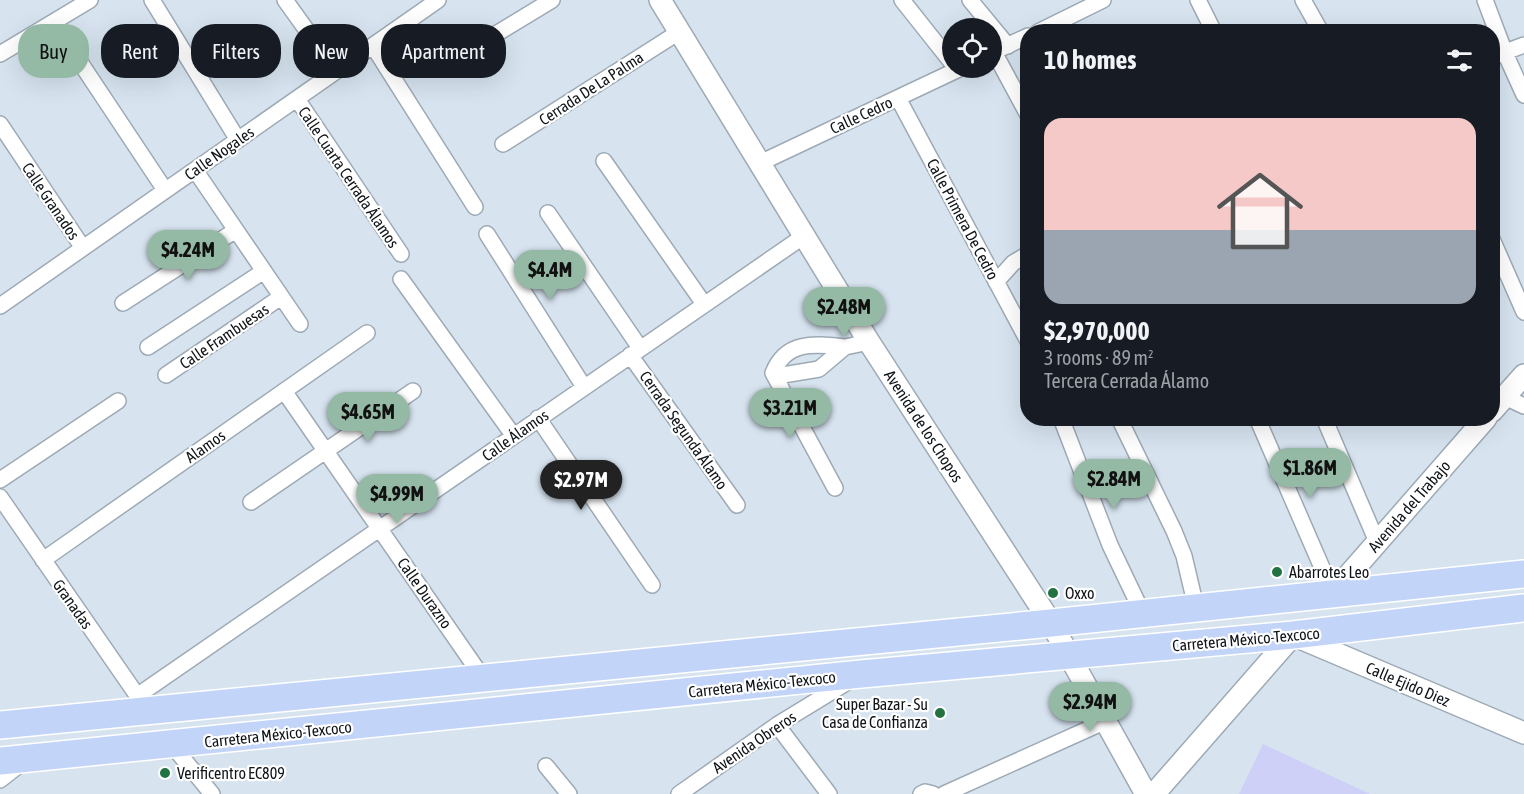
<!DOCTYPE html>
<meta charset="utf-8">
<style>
:root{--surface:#171b24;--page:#20242c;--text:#f1f3f6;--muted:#9ea1a6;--line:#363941;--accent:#94b9a5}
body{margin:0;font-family:"Asap Condensed",sans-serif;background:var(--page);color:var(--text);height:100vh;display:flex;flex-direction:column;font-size:22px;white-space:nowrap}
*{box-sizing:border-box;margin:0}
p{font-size:20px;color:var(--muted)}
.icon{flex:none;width:33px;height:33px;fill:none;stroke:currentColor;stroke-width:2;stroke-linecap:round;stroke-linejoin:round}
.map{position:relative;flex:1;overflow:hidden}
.side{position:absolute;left:1020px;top:24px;width:480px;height:402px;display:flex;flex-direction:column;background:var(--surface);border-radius:24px;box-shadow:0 6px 24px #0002}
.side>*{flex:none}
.hud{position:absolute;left:18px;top:24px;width:570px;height:54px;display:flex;gap:12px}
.controls{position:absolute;left:942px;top:18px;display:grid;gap:12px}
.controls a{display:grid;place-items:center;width:60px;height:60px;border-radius:50%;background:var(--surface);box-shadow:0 6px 24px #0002;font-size:30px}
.price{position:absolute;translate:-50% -51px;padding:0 14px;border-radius:21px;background:var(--accent);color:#111;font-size:20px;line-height:39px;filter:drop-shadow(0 2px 3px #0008)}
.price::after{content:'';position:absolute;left:50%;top:36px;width:18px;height:14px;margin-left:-9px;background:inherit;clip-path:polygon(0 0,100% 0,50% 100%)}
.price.current{background:#222;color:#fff}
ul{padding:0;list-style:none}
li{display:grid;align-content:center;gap:12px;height:318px;padding:0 24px}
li+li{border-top:2px solid var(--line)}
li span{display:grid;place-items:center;height:186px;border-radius:18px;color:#555}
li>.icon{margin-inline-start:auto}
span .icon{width:108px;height:108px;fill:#fffc;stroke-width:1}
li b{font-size:26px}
h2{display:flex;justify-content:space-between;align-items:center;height:72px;padding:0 24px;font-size:26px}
.pill{padding:0 21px;border-radius:24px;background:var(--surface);box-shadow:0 6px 24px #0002;font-size:21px;line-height:54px}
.pill.current{background:var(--accent);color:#111}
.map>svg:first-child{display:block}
.green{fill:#ced0f7}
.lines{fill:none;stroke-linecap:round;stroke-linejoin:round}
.street-casing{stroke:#9daab5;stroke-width:18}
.secondary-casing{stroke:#9daab5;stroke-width:24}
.highway-casing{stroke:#fff;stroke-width:30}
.street{stroke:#fff;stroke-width:15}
.secondary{stroke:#fff;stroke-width:21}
.highway{stroke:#c3d4f9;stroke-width:27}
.poi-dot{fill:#237242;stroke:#fff;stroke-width:2}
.labels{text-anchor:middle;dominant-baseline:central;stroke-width:4.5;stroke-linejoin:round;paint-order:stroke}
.street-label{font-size:16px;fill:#0f1418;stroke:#fff}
.poi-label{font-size:16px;fill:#0f1418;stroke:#fff;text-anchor:start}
</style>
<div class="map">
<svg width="1524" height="794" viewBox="0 0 1524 794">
<rect width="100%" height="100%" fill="#d7e4f0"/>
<path class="green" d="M1263 744 1370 794H1239Z"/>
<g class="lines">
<defs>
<path id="street" d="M152 0 238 140
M285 0 336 71
M902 0 952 63
M970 0 1008 46
M1198 0 1214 32
M1303 0 1321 32
M1485 0 1505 53 1524 95
M54 23 165 190
M1038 32 1103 0
M373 46 475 207
M1000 49 1028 36
M994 52 1028 115
M0 54 90 0
M1492 57 1524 45
M445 65 552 0
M898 98 1028 341
M297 99 401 254
M0 124 83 248
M503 144 679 32
M604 161 704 304
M760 163 961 68
M195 170 300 324
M548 213 640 348
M487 234 584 387
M1492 239 1524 312
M401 279 513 435
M996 282 1013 263 1028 254
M123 303 236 230
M0 306 438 0
M148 347 264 271
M630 355 737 505
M773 373 835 488
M773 373 783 375 819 369 845 347 869 342
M773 373C786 340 815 344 845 347
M166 375 281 297
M284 391 483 678
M1505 397 1524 406
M538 418 652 585
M1061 418 1110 545 1142 612
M1119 418 1174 531 1184 556 1196 607
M1257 418 1333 593
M1324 418 1377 542
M0 480 118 401
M0 497 143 704
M251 502 413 391
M43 560 367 333
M137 696 804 236
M777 725 829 794
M172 745 212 794
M546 766 569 794
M0 780 23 762
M679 794 777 725 849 681
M921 794 925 792 933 794
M944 794 1106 721"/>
<path id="secondary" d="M660 0 869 342 1051 623 1146 794
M1492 411 1524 375
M1333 593 1486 418
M1154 794 1293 635 1524 733"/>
<path id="highway" d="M0 725 1051 623 1524 574
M0 761 861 674 1293 635 1524 608"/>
</defs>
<use href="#street" class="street-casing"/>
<use href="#secondary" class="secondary-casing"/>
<use href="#highway" class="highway-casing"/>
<use href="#street" class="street"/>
<use href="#secondary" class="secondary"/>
<use href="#highway" class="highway"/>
</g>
<g class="poi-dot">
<circle cx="1277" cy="572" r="6"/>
<circle cx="1053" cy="593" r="6"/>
<circle cx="940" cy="713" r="6"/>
<circle cx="165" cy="773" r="6"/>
</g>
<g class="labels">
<g class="street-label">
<text transform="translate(591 88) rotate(-33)">Cerrada De La Palma</text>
<text transform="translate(861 115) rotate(-25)">Calle Cedro</text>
<text transform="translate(219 153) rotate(-35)">Calle Nogales</text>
<text transform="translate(349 177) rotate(56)">Calle Cuarta Cerrada Álamos</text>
<text transform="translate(51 201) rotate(56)">Calle Granados</text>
<text transform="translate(963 219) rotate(62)">Calle Primera De Cedro</text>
<text transform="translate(224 336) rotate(-34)">Calle Frambuesas</text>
<text transform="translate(924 426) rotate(57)">Avenida de los Chopos</text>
<text transform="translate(684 430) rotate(55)">Cerrada Segunda Álamo</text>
<text transform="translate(515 435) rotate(-35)">Calle Álamos</text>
<text transform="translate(205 446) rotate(-35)">Alamos</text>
<text transform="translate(1409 506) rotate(-49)">Avenida del Trabajo</text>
<text transform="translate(425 593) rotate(55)">Calle Durazno</text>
<text transform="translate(73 604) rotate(55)">Granadas</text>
<text transform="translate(1246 639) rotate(-5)">Carretera México-Texcoco</text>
<text transform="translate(762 684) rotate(-6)">Carretera México-Texcoco</text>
<text transform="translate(1408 684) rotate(23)">Calle Ejido Diez</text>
<text transform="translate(278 734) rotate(-6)">Carretera México-Texcoco</text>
<text transform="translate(754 742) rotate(-34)">Avenida Obreros</text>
</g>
<g class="poi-label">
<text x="1289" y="572">Abarrotes Leo</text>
<text x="1065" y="593">Oxxo</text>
<text x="928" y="704" text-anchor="end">Super Bazar - Su<tspan x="928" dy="18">Casa de Confianza</tspan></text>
<text x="177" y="773">Verificentro EC809</text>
</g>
</g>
</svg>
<div class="controls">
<a><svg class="icon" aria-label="locate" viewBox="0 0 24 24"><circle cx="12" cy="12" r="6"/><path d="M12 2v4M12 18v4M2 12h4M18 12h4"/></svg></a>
</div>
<b class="price" style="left:188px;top:281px">$4.24M</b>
<b class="price" style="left:550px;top:301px">$4.4M</b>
<b class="price" style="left:844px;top:338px">$2.48M</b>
<b class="price" style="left:790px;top:439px">$3.21M</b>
<b class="price" style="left:368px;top:443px">$4.65M</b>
<b class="price" style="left:1310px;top:499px">$1.86M</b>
<b class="price" style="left:1114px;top:510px">$2.84M</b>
<b class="price current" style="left:581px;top:511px">$2.97M</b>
<b class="price" style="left:397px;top:525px">$4.99M</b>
<b class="price" style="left:1090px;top:733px">$2.94M</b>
<div class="hud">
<a class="pill current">Buy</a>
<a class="pill">Rent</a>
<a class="pill">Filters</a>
<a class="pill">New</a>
<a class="pill">Apartment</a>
</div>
<section class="side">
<h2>10 homes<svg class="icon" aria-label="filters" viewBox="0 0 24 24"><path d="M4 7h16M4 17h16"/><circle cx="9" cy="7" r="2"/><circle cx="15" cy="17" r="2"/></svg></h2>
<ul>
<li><span style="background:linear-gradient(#f6c9c9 60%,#9aa5b1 0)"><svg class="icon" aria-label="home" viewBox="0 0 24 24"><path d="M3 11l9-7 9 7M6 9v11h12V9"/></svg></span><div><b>$2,970,000</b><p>3 rooms · 89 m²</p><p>Tercera Cerrada Álamo</p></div></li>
</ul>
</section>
</div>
